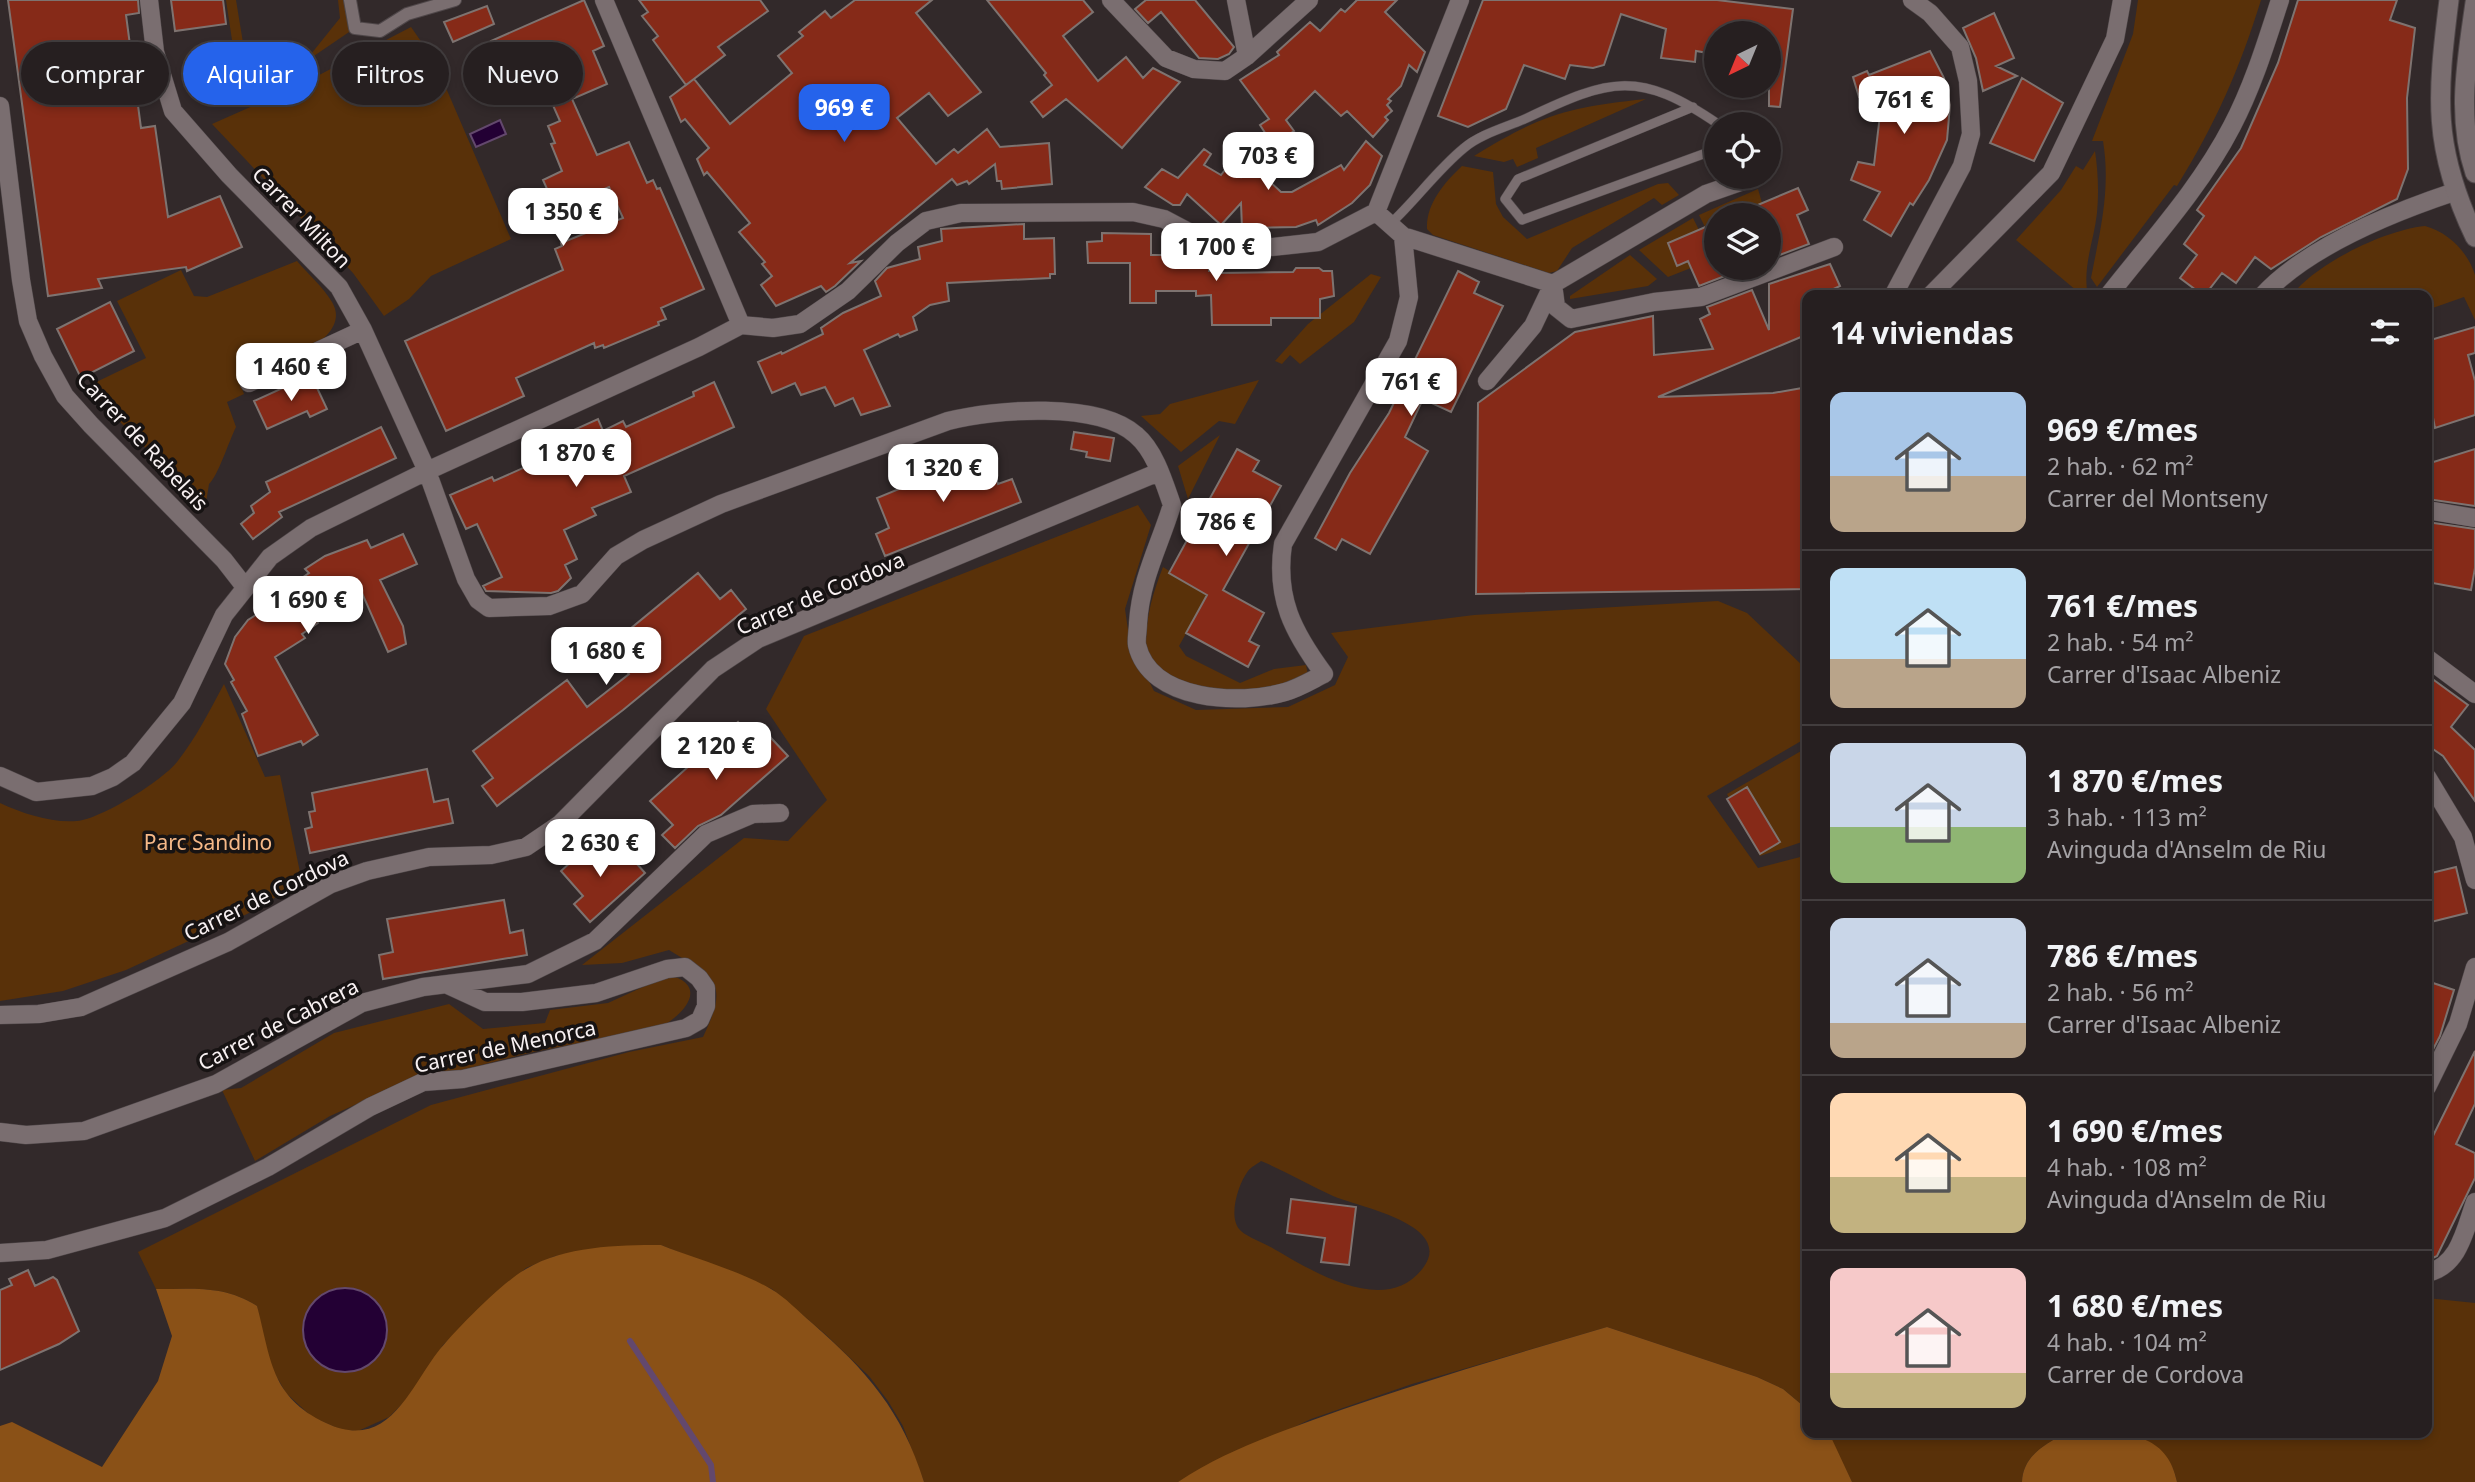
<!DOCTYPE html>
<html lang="es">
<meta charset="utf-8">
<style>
:root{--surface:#261f20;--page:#322c2d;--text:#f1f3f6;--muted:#a4a2a5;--line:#423d3e;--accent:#2563eb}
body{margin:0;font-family:"Noto Sans",sans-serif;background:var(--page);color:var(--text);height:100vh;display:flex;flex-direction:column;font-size:26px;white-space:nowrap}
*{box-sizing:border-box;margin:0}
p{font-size:23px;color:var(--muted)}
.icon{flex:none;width:38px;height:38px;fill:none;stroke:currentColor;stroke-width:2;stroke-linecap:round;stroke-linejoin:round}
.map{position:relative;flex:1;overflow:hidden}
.drawer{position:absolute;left:1802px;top:290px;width:630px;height:1148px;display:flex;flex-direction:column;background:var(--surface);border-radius:14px;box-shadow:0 4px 10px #0003,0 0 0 2px var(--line)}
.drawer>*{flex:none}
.hud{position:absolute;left:21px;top:42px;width:665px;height:63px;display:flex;gap:14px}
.needle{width:46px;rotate:223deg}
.buttons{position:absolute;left:1704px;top:21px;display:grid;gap:14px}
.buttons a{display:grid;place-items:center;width:77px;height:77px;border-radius:50%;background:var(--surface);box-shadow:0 4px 10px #0003,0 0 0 2px var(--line);font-size:35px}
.price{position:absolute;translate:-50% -60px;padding:0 16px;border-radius:14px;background:#fff;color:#222;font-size:23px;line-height:46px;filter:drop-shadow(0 2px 4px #0008)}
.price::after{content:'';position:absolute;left:50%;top:42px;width:21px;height:16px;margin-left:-10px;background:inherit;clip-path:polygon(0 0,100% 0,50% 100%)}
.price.active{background:var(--accent);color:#fff}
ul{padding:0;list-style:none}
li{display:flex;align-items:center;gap:21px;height:175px;padding:0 28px}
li+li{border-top:2px solid var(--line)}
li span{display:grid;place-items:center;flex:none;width:196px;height:140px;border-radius:14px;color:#555}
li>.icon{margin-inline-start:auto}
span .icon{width:84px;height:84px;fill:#fffc;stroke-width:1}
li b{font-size:30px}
h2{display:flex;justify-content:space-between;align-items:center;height:84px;padding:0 28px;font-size:30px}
.chip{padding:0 24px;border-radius:32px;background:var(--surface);box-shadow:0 4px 10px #0003,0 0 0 2px var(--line);font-size:24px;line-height:63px}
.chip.active{background:var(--accent);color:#fff}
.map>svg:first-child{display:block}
.green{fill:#593109;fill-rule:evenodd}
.forest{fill:#8a5117}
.water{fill:#230034;stroke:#63486d;stroke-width:2}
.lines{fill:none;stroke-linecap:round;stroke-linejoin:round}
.stream{stroke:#63486d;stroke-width:6}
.building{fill:#862a18;stroke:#7e7370;stroke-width:2}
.service-casing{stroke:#4f4749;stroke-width:10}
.pedestrian-casing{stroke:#4f4749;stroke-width:14}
.minor-casing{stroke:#4f4749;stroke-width:19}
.tertiary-casing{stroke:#4f4749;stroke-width:21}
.service{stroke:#7a6e70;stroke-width:9}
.pedestrian{stroke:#7a6e70;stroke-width:12}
.minor{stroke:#7a6e70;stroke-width:18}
.tertiary{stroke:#7a6e70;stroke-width:19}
.labels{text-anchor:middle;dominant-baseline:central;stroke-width:7;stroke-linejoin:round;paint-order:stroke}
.street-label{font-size:21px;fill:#f8f1f2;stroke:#171313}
.park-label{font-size:21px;fill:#f6b988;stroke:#171313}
</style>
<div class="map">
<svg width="2475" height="1482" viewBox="0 0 2475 1482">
<rect width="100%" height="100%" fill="#32292a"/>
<path class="green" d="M226 0H236L246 61 311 54 340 18 338 0H350L355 28 308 60 226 83 217 49 232 40Z
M2138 0H2261C2240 68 2215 125 2177 186L2174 185 2097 287 2091 278C2100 231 2111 190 2103 141H2092L2133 34Z
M411 27 434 60 511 239 431 276 409 299 384 316 353 273 212 124 302 84Z
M1646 99 1536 148 1538 158 1517 167 1513 159 1504 162 1474 156C1540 115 1568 107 1646 99Z
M2095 151C2098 171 2099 192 2097 213 2094 241 2082 267 2088 296H2083L2016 240 2061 190 2076 166 2083 170Z
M1462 166 1493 172 1496 204 1503 217 1527 239 1658 184 1668 183 1679 195 1662 205 1654 198 1572 248 1557 271 1549 273 1433 235 1427 229C1426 204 1444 183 1462 166Z
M1758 189 1762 203 1733 215H1717V222L1705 227 1699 215Z
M1693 218 1699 230 1670 244 1678 264 1689 261 1691 268 1668 277 1639 250Z
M2425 226C2448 232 2468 252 2475 275 2475 288 2475 307 2475 320L2464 297 2427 310V296H2301L2297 289C2324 260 2386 230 2425 226Z
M1630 255 1657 279 1648 286 1570 299V296Z
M297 261C308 274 323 287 332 302 356 342 264 370 239 381L244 394 227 402 236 427C229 441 218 476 209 484L205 509 86 387 146 358 117 301 181 270 194 296 207 297Z
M1371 274 1381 277 1354 322 1300 364 1290 355 1282 364 1275 361 1308 324Z
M1259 380 1235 424 1219 421 1181 452 1141 416 1160 414 1170 404Z
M1220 435 1188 499 1178 466Z
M1138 505 1151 525 1125 609 1130 644 1154 691 1196 710 1288 707 1335 685 1348 657 1331 633 1474 615 1718 601 1747 613 1804 667 1808 673V737L1707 796 1758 868 1808 855V1410L1783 1389 1757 1377 1607 1327 1412 1384 1311 1419 1178 1482H924L903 1426 888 1401 869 1376 825 1334 772 1289 661 1245 601 1248 555 1256 526 1268 443 1345 413 1393 389 1417 358 1431 342 1430 312 1417 286 1393 269 1363 257 1306C225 1285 193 1289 156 1289L138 1252 431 1105 629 1052 703 1037C729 982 717 979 669 950L622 963 582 965 744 838 788 841 827 800 766 709 804 636ZM1261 1161C1285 1171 1309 1185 1333 1196 1355 1206 1456 1224 1423 1268 1386 1317 1314 1272 1274 1249 1264 1243 1249 1238 1241 1231 1227 1219 1238 1184 1248 1171 1251 1167 1257 1164 1261 1161Z
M1163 567 1190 584 1222 589 1198 612 1179 646 1186 656 1240 683 1274 669 1306 665 1308 675 1263 691 1208 689 1174 680 1147 656C1143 626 1152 595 1163 567Z
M224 684 265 777 280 775 302 882 247 914 126 970 63 991 0 1001V803C24 814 51 823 77 821 101 819 162 781 177 762 196 738 210 710 224 684Z
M1808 747V840L1760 856 1727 794Z
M669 975C711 986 682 1016 659 1028L533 1052 395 1087 330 1116 255 1161 222 1090 241 1088 334 1033 449 1004 483 1029 545 1023 550 1010 608 1003Z
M2427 1298 2475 1303V1482H2177C2172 1456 2154 1444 2131 1433H2427Z
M1828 1433H2066C2045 1444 2023 1456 2022 1482H1852Z"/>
<path class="forest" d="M661 1245C696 1259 738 1270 771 1289 785 1297 799 1312 812 1323 867 1371 902 1411 924 1482H0V1426L12 1422 102 1467 158 1381 172 1336 156 1289C193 1289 225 1285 257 1306 271 1358 270 1397 326 1423 385 1451 407 1395 434 1357 450 1335 502 1282 526 1269 565 1246 617 1245 661 1245Z
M1607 1327 1757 1377 1783 1389 1808 1410V1433L1830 1435 1852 1482H1178C1213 1459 1244 1446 1283 1431 1389 1391 1498 1359 1607 1327Z
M2066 1433C2110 1433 2166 1425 2177 1482H2022C2023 1456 2045 1444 2066 1433Z"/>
<path class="water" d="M500 120 506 134 476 147 470 134Z
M303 1330a42 42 0 1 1 84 0a42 42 0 1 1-84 0Z"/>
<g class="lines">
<path class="stream" d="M630 1341 711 1465 713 1482"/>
</g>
<path class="building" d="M8 0H138L139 13 126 15 141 128 155 126 168 217 220 196 242 247 187 271 186 267 98 279 102 288 48 296Z
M171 0H223L226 24 175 31Z
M584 0 604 46 593 51 607 84 572 99 597 155 629 142 647 183 653 180 657 189 660 188 704 289 661 308 666 319 658 322 659 325 604 348 603 345 595 348 594 343 516 378 524 396 446 431 405 341 563 270 555 249 562 246 561 243 623 218 609 187 556 209 543 180 562 171 551 144 555 143 548 126 560 121 536 67 509 80 491 41Z
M639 0H760L768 11 718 47 725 55 686 85 653 40 658 36 642 16 648 12Z
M855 0H932L916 13 981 92 948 116 929 93 897 118 936 164 954 149 958 153 987 129 1000 147 1049 143 1052 184 1002 189 1001 181H997L995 164 969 184 967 181 957 185 952 179 850 263 861 261 835 286 826 292 821 286 776 306 761 285 772 276 762 264 765 262 739 232 750 223 707 172 704 175 697 159 709 148 685 119 681 122 670 97 694 79 730 124 792 73 778 56 803 36 799 32 825 11 831 18Z
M987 0H1083L1093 12 1063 36 1098 81 1126 57 1143 78 1153 68 1180 82 1122 148 1066 99 1043 117 1031 102 1052 85 1044 75 1046 73Z
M1146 0H1195L1234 47 1229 54 1218 59 1199 58 1161 12 1148 23 1135 9Z
M1357 0H1397L1385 12 1425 52 1417 72 1409 65 1401 86 1388 99 1391 101 1387 105 1392 111 1385 117 1388 120 1373 137 1347 111 1341 116 1315 91 1286 120 1294 131 1273 145 1260 125 1269 119 1240 80 1279 55 1277 52 1310 22 1320 31 1341 9 1345 12Z
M1483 0H1717L1793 9 1780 107 1769 106V33H1717V49L1709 48 1708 53 1696 51 1695 62 1661 58 1666 29 1621 14 1604 65 1593 68 1570 65 1565 79 1524 65 1506 109 1468 127 1438 116Z
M2298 0H2397L2390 20 2415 28 2407 98 2408 169 2397 199 2321 237 2271 269 2255 257 2236 283 2222 273 2204 296 2180 278 2197 255 2184 244 2204 216 2197 210 2241 148 2278 63Z
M487 6 494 24 453 42 444 22Z
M1994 13 2014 58 1996 66 2017 76 1983 91 1976 58 1963 28Z
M1930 51 1944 78 1950 105 1947 140 1929 180 1913 205 1910 203 1891 236 1864 220 1880 192 1851 180 1858 162 1874 165 1883 90 1859 97 1853 77 1867 71 1869 75Z
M2022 78 2063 103 2034 161 1990 143Z
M1366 141 1382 156 1370 185 1352 203 1318 225 1316 220 1296 227 1242 228 1241 203 1221 225 1187 194 1180 205H1173L1145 187 1162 169 1178 178 1204 149 1211 154 1204 165 1221 175 1228 166 1241 177 1252 165 1281 192H1292L1341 165 1344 170Z
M1798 188 1808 210 1797 215 1809 244 1769 259V215H1734Z
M1717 222V268L1743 269 1699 286 1688 261 1677 266 1668 243Z
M1024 224V239L1054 238 1055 274H1050V278L947 283 949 301 930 305 913 317 917 330 900 337 898 334 864 350 890 406 861 415 853 398 835 406 825 387 801 395 795 383 772 393 758 362 781 352 782 354 823 334 821 328 843 313 881 296 875 281 887 268 920 259 918 247 942 241 941 229Z
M1102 233 1151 234V255H1180V268H1209V271H1218V273L1293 272 1296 268H1319L1323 271H1332L1334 296 1320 299V318H1271V325H1212L1211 295 1196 296V291H1156V303H1130V263H1088L1087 242 1102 241Z
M1830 264 1840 286 1829 291 1831 296H1808V334L1658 397 1773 393 1808 387V589L1476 594 1478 403 1575 332 1653 316 1654 355 1713 349 1700 319 1710 314 1707 307 1752 290 1769 330V284Z
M1458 271 1479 282 1474 293 1503 306 1451 412 1423 399 1405 437 1428 451 1370 554 1342 539 1336 550 1315 538 1350 473 1389 413Z
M110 302 134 351 81 378 57 329Z
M2475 327V353L2468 355 2475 381V415L2435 428 2427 386V341Z
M311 375 327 409 310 417 307 411 267 429 254 401Z
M714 382 734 427 624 476 631 492 592 508 596 515 564 530 577 559 565 565 571 578 558 591 551 593 486 591 483 586 502 577 477 524 466 529 450 495 492 477 494 481 561 451 554 439 598 419 603 431 623 421 626 427 694 396 693 392Z
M381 427 396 458 279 512 282 517 253 539 241 524 254 513 251 506 270 492 266 482Z
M1074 432 1114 438 1110 461 1086 457 1087 452 1071 449Z
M1237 449 1259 461 1253 471 1281 486 1223 590 1264 613 1249 641 1259 646 1248 667 1186 633 1207 595 1169 573Z
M2475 449V506L2427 499V464Z
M986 453 998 484 1012 479 1021 502 885 556 876 534 889 528 877 498Z
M2427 522 2475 529V568L2471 590 2427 582Z
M403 534 417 564 380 580 403 626 406 644 388 652 358 584 328 604 331 608 315 618 318 623 302 634 305 638 275 657 318 735 303 745 301 741 258 756 242 714 247 711 231 682 234 680 225 664 235 637 248 620 296 589 293 584 309 573 305 569 325 556 367 540 371 548Z
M698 573 720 599 731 590 746 609 623 710 497 806 482 786 493 778 473 751 567 680 587 707 605 693 629 674 607 648Z
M2427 675 2468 705 2451 727 2475 750V801L2443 756 2427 745Z
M738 722 761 747 771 738 788 756 721 815 698 826 675 848 662 835 673 825 650 801Z
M427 769 434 802 448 799 453 823 310 853 305 829 312 827 309 812 315 811 312 793Z
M1747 787 1780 842 1760 854 1727 799Z
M595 840 618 864 629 855 645 873 590 922 574 904 583 896 561 871Z
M2456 867 2467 913 2427 923V874Z
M504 900 510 933 523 930 527 955 383 979 379 955 393 952 387 919Z
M2427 981 2454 990 2440 1036 2427 1061Z
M2475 1051V1104L2456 1144 2475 1153V1178L2437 1256 2427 1261V1148Z
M1291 1199 1356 1207 1349 1265 1321 1262 1325 1238 1287 1233Z
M28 1270 35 1286 53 1277 57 1280 79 1331 59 1344 0 1370V1290L12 1285 9 1279Z"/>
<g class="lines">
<defs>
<path id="service" d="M1693 107 1518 179 1505 199 1522 220 1717 149
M1390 224C1416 200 1437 170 1464 148 1480 134 1507 127 1527 118 1611 78 1639 70 1718 124"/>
<path id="pedestrian" d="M350 0 355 28 380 31 407 14 455 0"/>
<path id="minor" d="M149 0 155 52 173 111 229 175 339 287 363 330 427 471 466 579 478 600 489 608 549 606 582 594 616 556 643 540 721 504 948 421C995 409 1098 401 1136 435 1155 451 1164 482 1172 505 1159 547 1141 578 1138 623 1138 630 1136 639 1137 645 1150 702 1241 705 1285 692 1299 688 1312 680 1324 674 1293 632 1275 598 1283 544L1398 341 1409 297 1403 236 1376 212
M604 0 741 325
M1111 0 1166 58 1194 69 1225 71 1247 56 1309 0
M1236 0 1247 56
M0 106 21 280 28 321 43 356 65 396 91 425 224 560 245 587
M1376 212 1460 0
M1403 236 1553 284
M1553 284 1556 307 1571 319 1654 302 1701 297 1834 247
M1893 296 1962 166 1971 134 1968 81 1960 47 1930 13 1912 0
M1930 296 2051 173 2115 39 2122 0
M2108 296C2151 241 2200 188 2232 126 2253 86 2266 43 2280 0
M2262 296C2308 246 2391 213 2454 192
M741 325 773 328 800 324 848 291 897 243 926 221 961 213 1133 212 1164 219 1217 247 1245 250 1318 242 1376 212
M1487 381 1533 326 1553 284 1706 194 1746 180
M249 383 363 330
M2427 510 2475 518
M2427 658 2475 694
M0 776 36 792 92 786 113 777 133 763 182 703 224 615 270 557 311 528 427 471 699 347 741 325
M2427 777 2463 837 2475 880
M0 1015 39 1014 81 1007 228 942 331 884 367 871 429 857 491 855 526 847 560 824 713 669 758 639 1159 472
M2427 1087 2458 1024 2475 967
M0 1132 26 1135 84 1131 216 1084 362 1003 423 987 528 974 595 941 706 834 753 814 780 813
M0 1253 47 1250 165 1218 268 1167 370 1107 423 1082 463 1079 686 1028 700 1020 706 1006V988L699 978 685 967 667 969 596 993 522 1002H485L448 985
M2427 1273C2459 1266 2465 1230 2475 1202"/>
<path id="tertiary" d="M2449 0C2437 96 2432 147 2475 237
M2475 3C2467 60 2456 117 2475 173"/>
</defs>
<use href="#service" class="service-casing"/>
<use href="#pedestrian" class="pedestrian-casing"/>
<use href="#minor" class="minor-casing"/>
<use href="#tertiary" class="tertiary-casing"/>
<use href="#service" class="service"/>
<use href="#pedestrian" class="pedestrian"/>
<use href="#minor" class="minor"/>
<use href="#tertiary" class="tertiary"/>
</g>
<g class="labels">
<g class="street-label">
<text transform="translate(302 217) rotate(46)">Carrer Milton</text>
<text transform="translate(143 441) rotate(47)">Carrer de Rabelais</text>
<text transform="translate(820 593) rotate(-23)">Carrer de Cordova</text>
<text transform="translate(266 895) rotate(-26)">Carrer de Cordova</text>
<text transform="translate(278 1024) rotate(-27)">Carrer de Cabrera</text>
<text transform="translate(505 1046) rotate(-12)">Carrer de Menorca</text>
</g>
<g class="park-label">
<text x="208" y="842">Parc Sandino</text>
</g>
</g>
</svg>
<div class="buttons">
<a><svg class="needle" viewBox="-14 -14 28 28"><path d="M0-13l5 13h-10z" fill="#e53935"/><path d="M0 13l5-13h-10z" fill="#a4a2a5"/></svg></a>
<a><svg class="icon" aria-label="locate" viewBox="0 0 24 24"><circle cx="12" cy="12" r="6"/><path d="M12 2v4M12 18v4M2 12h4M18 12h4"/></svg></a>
<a><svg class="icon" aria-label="layers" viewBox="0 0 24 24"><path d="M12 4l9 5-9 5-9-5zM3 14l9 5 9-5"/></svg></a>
</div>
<b class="price" style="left:1904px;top:136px">761 €</b>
<b class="price active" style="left:844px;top:144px">969 €</b>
<b class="price" style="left:1268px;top:192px">703 €</b>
<b class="price" style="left:563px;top:248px">1 350 €</b>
<b class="price" style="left:1216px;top:283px">1 700 €</b>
<b class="price" style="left:291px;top:403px">1 460 €</b>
<b class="price" style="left:1411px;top:418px">761 €</b>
<b class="price" style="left:576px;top:489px">1 870 €</b>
<b class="price" style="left:943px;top:504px">1 320 €</b>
<b class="price" style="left:1226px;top:558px">786 €</b>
<b class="price" style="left:308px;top:636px">1 690 €</b>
<b class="price" style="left:606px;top:687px">1 680 €</b>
<b class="price" style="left:716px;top:782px">2 120 €</b>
<b class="price" style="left:600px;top:879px">2 630 €</b>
<div class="hud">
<a class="chip">Comprar</a>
<a class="chip active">Alquilar</a>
<a class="chip">Filtros</a>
<a class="chip">Nuevo</a>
</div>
<section class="drawer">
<h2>14 viviendas<svg class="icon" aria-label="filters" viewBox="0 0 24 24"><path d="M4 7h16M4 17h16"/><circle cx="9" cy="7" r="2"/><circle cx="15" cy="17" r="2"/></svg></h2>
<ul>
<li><span style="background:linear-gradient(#a9c7e8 60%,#b9a48a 0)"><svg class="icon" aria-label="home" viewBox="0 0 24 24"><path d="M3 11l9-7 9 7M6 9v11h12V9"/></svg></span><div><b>969 €/mes</b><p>2 hab. · 62 m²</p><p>Carrer del Montseny</p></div></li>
<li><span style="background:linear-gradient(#bfe0f5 65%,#b9a48a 0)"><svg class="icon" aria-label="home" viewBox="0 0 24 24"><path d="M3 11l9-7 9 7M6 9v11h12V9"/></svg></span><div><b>761 €/mes</b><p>2 hab. · 54 m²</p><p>Carrer d'Isaac Albeniz</p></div></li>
<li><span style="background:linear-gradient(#c9d6e8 60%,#8fb573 0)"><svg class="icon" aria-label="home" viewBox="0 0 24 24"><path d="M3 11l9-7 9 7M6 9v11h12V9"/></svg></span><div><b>1 870 €/mes</b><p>3 hab. · 113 m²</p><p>Avinguda d'Anselm de Riu</p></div></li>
<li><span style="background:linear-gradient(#c9d6e8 75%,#b9a48a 0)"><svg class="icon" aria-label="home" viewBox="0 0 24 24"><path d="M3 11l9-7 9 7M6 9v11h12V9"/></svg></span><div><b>786 €/mes</b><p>2 hab. · 56 m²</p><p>Carrer d'Isaac Albeniz</p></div></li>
<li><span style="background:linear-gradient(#ffd9b3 60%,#c2b280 0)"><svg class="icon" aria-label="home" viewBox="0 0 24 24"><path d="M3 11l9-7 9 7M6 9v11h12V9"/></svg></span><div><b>1 690 €/mes</b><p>4 hab. · 108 m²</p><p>Avinguda d'Anselm de Riu</p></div></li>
<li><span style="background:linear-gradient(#f6c9c9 75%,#c2b280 0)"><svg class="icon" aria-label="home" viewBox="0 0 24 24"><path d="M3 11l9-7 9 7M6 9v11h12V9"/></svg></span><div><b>1 680 €/mes</b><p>4 hab. · 104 m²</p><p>Carrer de Cordova</p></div></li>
</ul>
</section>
</div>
